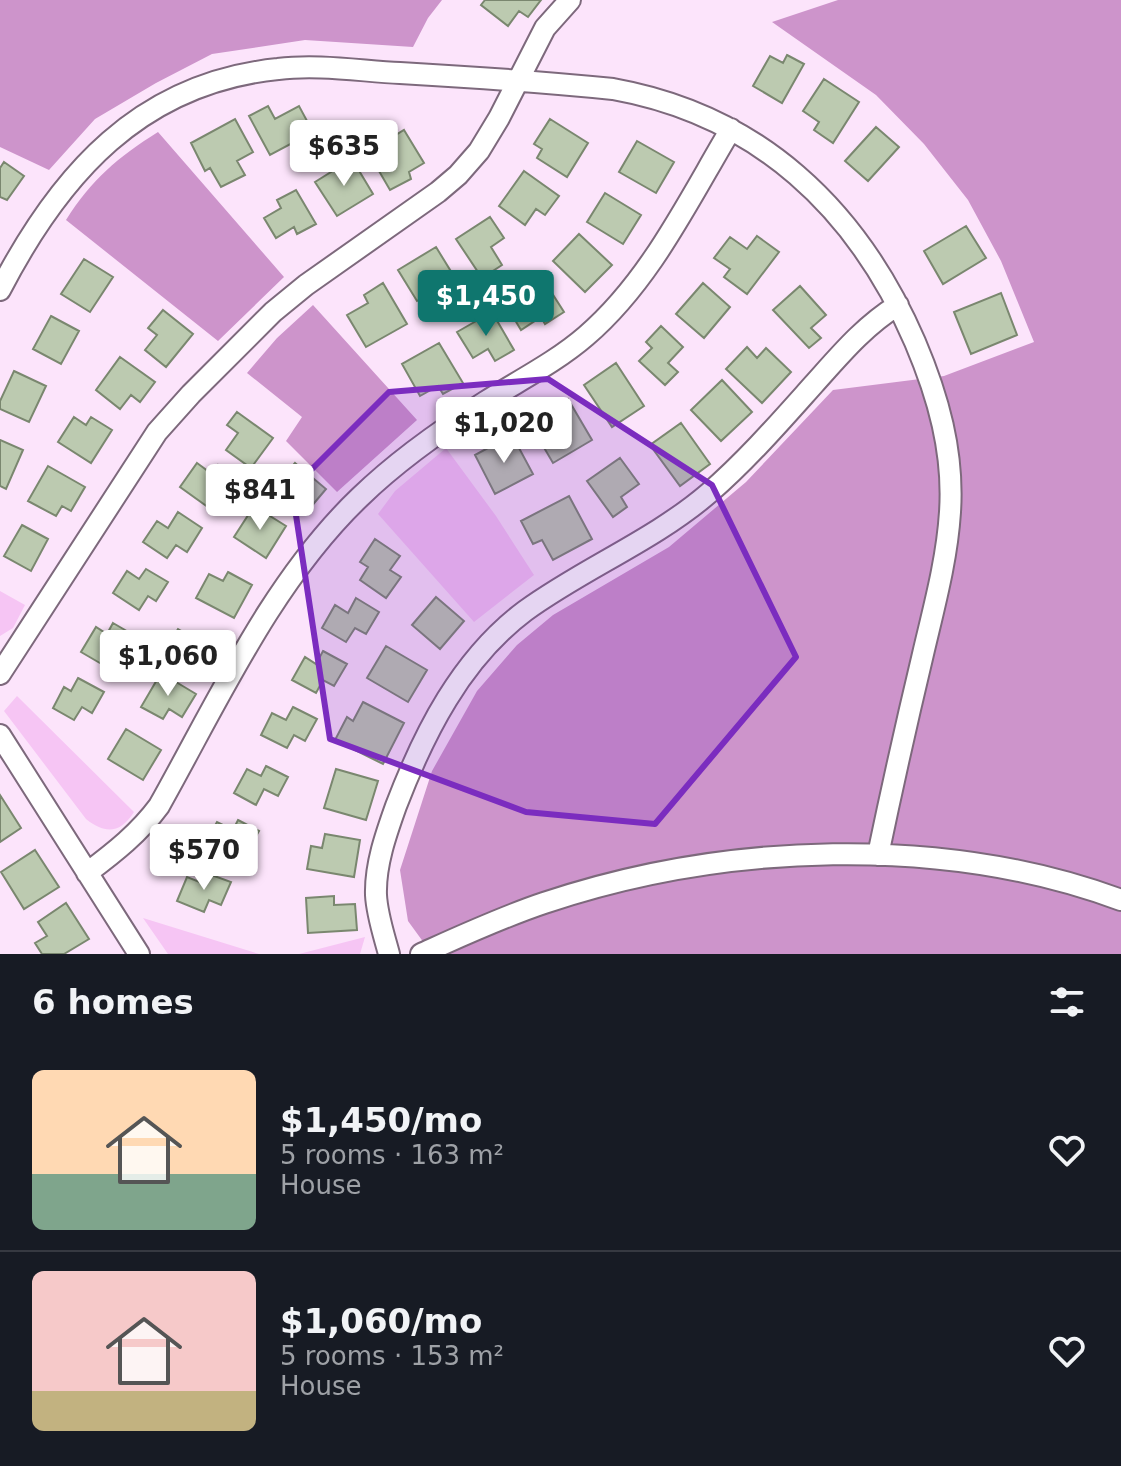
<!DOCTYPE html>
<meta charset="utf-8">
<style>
:root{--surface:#171b24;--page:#242831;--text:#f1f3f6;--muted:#9ea1a6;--line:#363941;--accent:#0f766e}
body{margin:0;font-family:"DejaVu Sans",sans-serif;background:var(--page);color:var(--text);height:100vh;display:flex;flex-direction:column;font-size:30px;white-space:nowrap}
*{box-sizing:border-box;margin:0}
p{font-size:26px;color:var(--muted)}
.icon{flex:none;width:44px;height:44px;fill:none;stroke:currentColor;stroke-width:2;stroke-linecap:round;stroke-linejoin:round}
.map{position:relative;height:954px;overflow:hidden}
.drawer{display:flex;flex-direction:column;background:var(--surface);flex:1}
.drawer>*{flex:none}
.price{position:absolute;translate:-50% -68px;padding:0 18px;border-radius:8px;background:#fff;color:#222;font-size:26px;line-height:52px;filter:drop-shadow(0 2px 4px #0008)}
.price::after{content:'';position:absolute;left:50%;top:48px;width:24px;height:18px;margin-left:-12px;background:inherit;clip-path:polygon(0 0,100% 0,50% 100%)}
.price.active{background:var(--accent);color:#fff}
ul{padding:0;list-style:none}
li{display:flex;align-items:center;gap:24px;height:200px;padding:0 32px}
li+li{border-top:2px solid var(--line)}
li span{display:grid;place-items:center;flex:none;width:224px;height:160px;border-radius:12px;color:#555}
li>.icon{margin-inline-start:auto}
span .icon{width:96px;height:96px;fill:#fffc;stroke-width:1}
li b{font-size:34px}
h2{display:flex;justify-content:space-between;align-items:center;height:96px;padding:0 32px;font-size:34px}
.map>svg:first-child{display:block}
.green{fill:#f6c5f4}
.forest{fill:#cd94cb}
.building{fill:#bccab0;stroke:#7a876f;stroke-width:2}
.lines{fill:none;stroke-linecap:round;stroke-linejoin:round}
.street-casing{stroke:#7d697c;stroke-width:24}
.street{stroke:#fff;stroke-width:20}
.marked{fill:#7b2cbf;fill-opacity:0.2;stroke:#7b2cbf;stroke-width:6;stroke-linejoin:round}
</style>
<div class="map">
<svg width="1121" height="954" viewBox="0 0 1121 954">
<rect width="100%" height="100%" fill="#fce4fb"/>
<path class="green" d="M446 448 496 516 534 575 474 622 378 514 395 491Z
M0 591 25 605 13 628 0 636Z
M17 696 134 812C120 834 105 834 86 819L4 711Z
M143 918 259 954H168Z
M365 937 360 954H299Z"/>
<path class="forest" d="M0 0H442L428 18 413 47 305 40 212 54 156 83 95 119 49 170 0 147Z
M838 0H1121V954H432L408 921 400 870 432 771 477 691 517 645 553 615 669 547 746 482 833 390 944 376 1034 342 1001 261 968 200 924 144 876 95 772 22Z
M158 132 284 277 218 341 66 220C91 180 118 157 158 132Z
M313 305 417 420 337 492 286 441 302 417 247 373 277 338Z"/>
<path class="building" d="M485 0H541L528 17 519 11 508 26 481 5Z
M787 55 804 64 782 103 753 86 770 56 783 63Z
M824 79 859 102 833 143 814 130 819 122 803 111Z
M268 106 275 119 299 106 313 132 270 155 249 116Z
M235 119 253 152 237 161 245 175 221 187 210 168 205 171 191 143Z
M550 119 588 143 567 177 537 158 542 149 534 144Z
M876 127 899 147 868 181 845 161Z
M404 130 424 163 409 172 411 179 390 190 368 152Z
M637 141 674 162 656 193 619 172Z
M352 159 373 194 337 216 315 182Z
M4 162 24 176 7 200 0 197V168Z
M524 171 559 196 545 215 536 209 525 225 499 206Z
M296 190 316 224 297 234 294 227 276 238 264 218 281 208 277 200Z
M605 193 641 215 623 244 587 222Z
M490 217 504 238 491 247 502 265 482 278 456 239Z
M966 226 986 258 943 284 924 251Z
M579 234 612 265 585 292 553 261Z
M757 236 779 252 747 294 724 277 730 269 714 258 730 237 747 249Z
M436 247 455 278 417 301 398 270Z
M84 259 113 277 90 312 61 294Z
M541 276 564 312 545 324 541 317 521 330 503 300Z
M383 283 407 324 366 347 347 315 368 303 364 295Z
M703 283 730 307 704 338 676 314Z
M800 286 826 315 811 328 821 338 809 348 773 310Z
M1001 293 1017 335 971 354 954 312Z
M163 310 193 334 166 367 145 350 157 335 148 328Z
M492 312 514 350 495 361 488 349 473 358 457 332Z
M51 316 79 331 61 364 33 349Z
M661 326 683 347 668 363 678 372 665 385 639 361 652 348 646 342Z
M439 343 463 383 443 394 438 386 420 396 402 364Z
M747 347 757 358 766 348 791 372 762 403 726 369Z
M120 357 155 382 140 402 131 395 120 409 96 390Z
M616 363 644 406 612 427 584 385Z
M14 371 46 386 29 422 0 409V401Z
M722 380 752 412 721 441 691 410Z
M568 399 592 440 553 463 529 422Z
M237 412 273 438 251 468 226 450 238 433 227 425Z
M74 417 86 425 91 417 112 430 91 463 58 442Z
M681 423 710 464 680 486 650 445Z
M512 435 533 474 495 494 475 455Z
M0 440 23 450 6 489 0 486Z
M620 458 639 484 621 497 627 507 613 517 587 481Z
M197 463 212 474 218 465 235 477 212 510 180 487Z
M295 463 326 489 305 514 274 488Z
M48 466 85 487 71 511 62 506 56 516 28 501Z
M569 496 592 539 553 560 542 540 533 544 521 521Z
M254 506 286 526 266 558 234 537Z
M178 512 202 528 187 552 176 545 167 558 143 542 157 521 168 528Z
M22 525 48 539 31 571 4 556Z
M375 539 400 556 390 570 401 577 386 598 360 580 368 567 360 562Z
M146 569 168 582 156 601 148 596 139 610 113 593 127 571 139 579Z
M228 572 252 585 234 618 196 598 209 574 223 581Z
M436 597 464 621 440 649 412 625Z
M356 598 379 612 366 634 355 628 346 642 322 628 335 605 348 613Z
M113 623 137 637 125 657 114 651 105 666 81 652 96 627 107 634Z
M178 629 214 650 198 678 161 657Z
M386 646 427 670 408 702 367 678Z
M323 651 347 664 334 686 323 680 316 693 292 680 305 657 316 664Z
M161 673 196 694 182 717 169 709 163 719 141 707Z
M78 678 104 692 92 713 82 707 74 720 53 708 64 687 71 691Z
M363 702 404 723 383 764 335 740 347 717 353 721Z
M293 707 317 719 305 741 294 735 287 748 261 735 272 713 286 720Z
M126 729 161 750 143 780 108 759Z
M266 766 288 777 278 796 264 789 256 805 234 793 247 769 261 776Z
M336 769 378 781 366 820 324 808Z
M0 795 21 828 0 842Z
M238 820 259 831 248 850 237 843 228 860 203 847 217 822 233 830Z
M325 834 360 840 354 877 307 869 311 846 322 848Z
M35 850 59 887 24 909 1 872Z
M206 873 231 882 221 905 209 900 204 912 177 901 187 877 202 883Z
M334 896V905L355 904 357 930 308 933 306 898Z
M66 903 89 939 64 954H42L35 943 47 936 38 922Z"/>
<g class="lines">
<defs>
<path id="street" d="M0 290C60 174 140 83 278 69 318 64 360 71 400 73 471 77 542 82 613 89 758 115 857 208 915 342 938 396 954 452 950 512 947 560 934 607 923 654 907 721 892 788 878 855
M0 674 157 432 191 394 273 312 306 285 438 192 458 175 479 151 499 118 545 28 570 0
M0 735 139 954
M87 873C115 852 139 833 159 806 218 701 272 581 360 497 397 461 441 430 485 402 518 381 556 362 586 336 650 281 688 201 731 129
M389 954C384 935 377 915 376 895 375 865 386 834 396 806 424 733 461 659 525 611 584 568 653 541 709 493 747 460 780 422 814 384 840 355 864 326 898 305
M421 954C461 936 502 917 544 903 723 843 943 834 1121 900"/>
</defs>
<use href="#street" class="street-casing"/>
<use href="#street" class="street"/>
</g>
<path class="marked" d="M548 379 712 485 796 657 655 824 526 812 330 739 292 489 389 392Z"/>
</svg>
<b class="price" style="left:344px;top:188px">$635</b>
<b class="price active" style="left:486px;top:338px">$1,450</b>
<b class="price" style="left:504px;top:465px">$1,020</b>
<b class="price" style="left:260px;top:532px">$841</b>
<b class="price" style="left:168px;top:698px">$1,060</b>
<b class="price" style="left:204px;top:892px">$570</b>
</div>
<section class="drawer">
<h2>6 homes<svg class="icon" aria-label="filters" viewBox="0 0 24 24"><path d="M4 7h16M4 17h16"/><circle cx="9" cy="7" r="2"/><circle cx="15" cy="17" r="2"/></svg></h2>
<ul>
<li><span style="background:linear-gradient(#ffd9b3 65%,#7fa58c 0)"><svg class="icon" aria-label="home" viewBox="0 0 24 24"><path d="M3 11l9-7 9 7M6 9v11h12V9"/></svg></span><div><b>$1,450/mo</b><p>5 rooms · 163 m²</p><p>House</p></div><svg class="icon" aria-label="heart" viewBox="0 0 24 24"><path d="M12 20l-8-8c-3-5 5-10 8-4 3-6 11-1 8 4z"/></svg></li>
<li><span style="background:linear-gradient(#f6c9c9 75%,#c2b280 0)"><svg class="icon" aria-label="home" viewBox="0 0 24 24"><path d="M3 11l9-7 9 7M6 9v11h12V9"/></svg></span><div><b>$1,060/mo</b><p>5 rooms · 153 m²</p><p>House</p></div><svg class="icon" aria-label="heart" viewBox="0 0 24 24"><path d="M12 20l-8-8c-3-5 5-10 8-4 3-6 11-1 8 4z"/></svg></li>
</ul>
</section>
